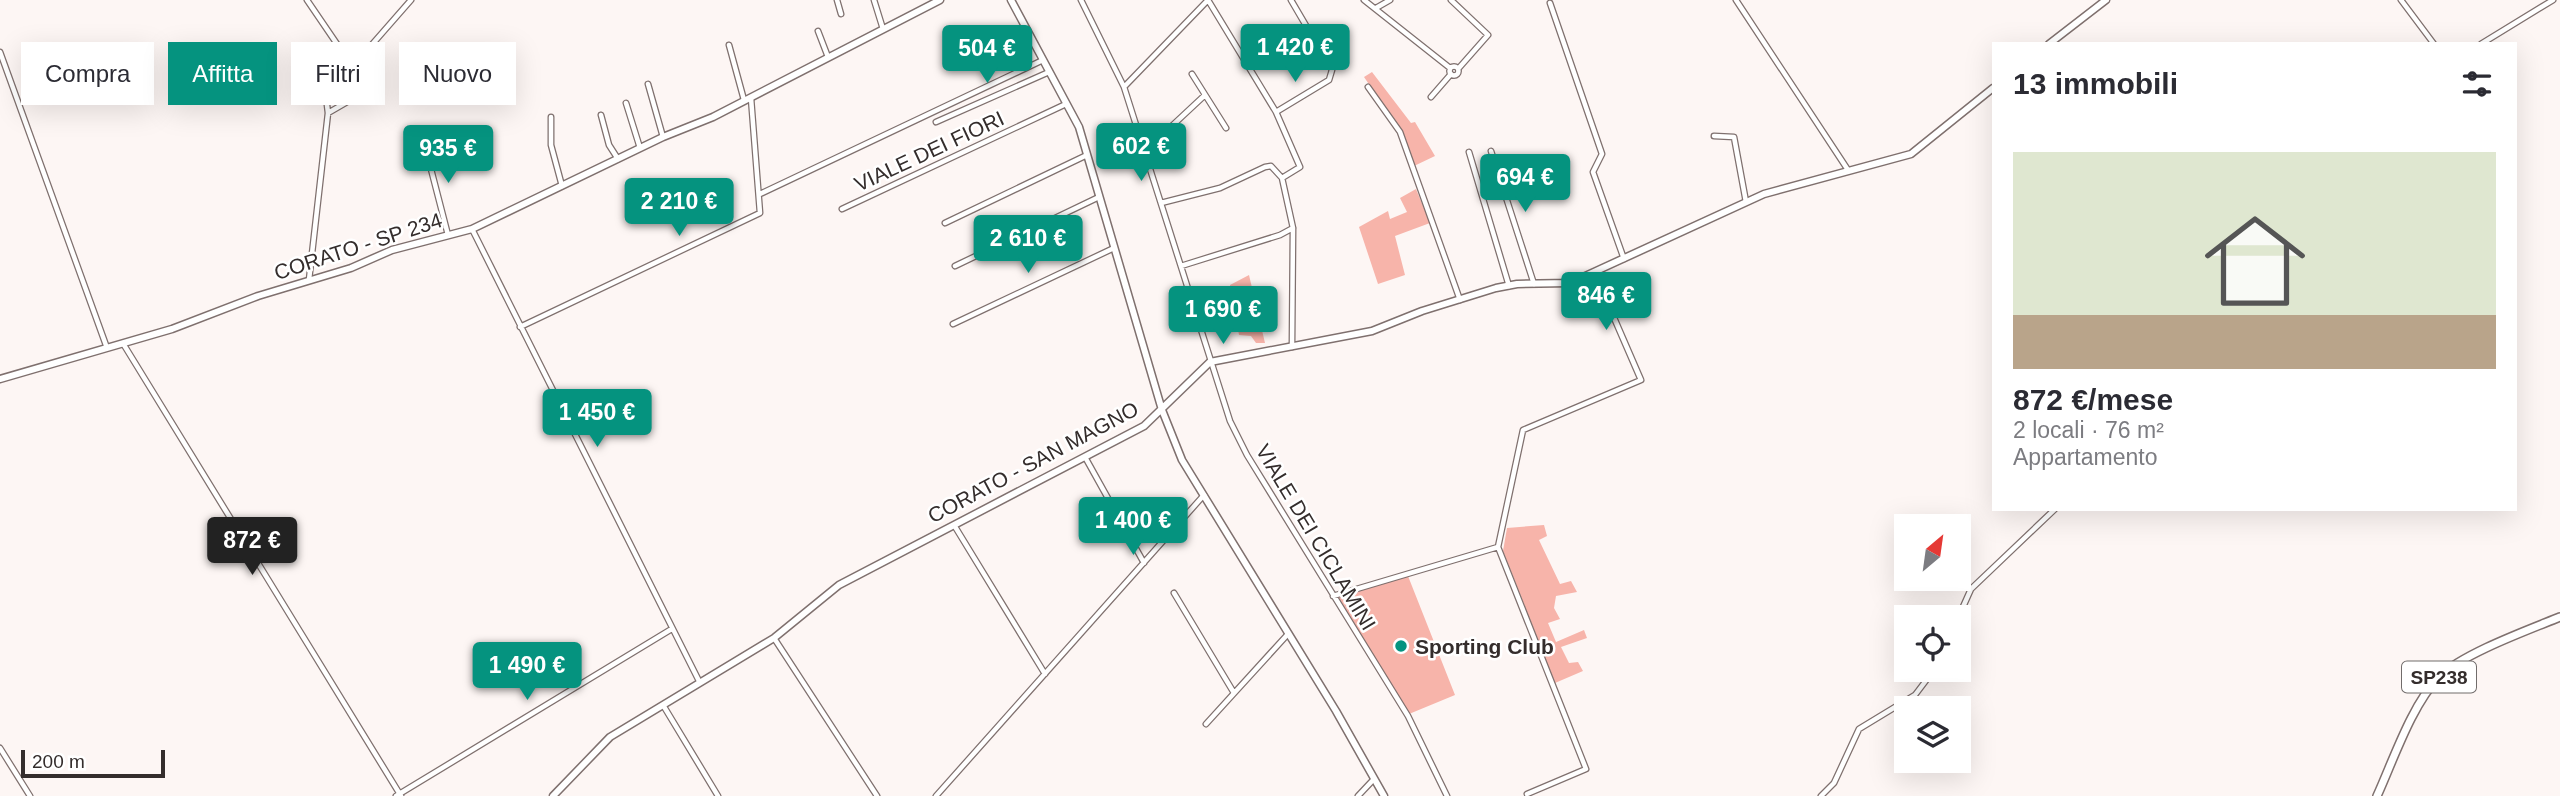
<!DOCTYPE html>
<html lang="it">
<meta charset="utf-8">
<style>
:root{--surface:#fff;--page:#f2f2f3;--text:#2b2b33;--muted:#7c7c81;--line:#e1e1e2;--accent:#05937f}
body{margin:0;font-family:Helvetica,sans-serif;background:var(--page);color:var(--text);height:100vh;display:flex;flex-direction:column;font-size:26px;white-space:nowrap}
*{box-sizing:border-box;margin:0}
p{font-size:23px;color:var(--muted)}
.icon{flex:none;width:38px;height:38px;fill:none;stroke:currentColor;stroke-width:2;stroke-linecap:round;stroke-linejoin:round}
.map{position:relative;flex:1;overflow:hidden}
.drawer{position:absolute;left:1992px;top:42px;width:525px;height:469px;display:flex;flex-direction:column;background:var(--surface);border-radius:0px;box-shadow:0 7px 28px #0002}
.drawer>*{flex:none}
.guide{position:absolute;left:21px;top:42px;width:665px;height:63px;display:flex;gap:14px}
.needle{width:46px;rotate:29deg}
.buttons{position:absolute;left:1894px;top:514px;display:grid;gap:14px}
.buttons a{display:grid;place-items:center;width:77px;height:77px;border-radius:0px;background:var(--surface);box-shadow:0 7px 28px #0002;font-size:35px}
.scale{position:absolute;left:21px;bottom:18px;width:144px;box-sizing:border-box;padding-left:7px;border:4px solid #342d2c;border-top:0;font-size:19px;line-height:24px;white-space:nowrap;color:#342d2c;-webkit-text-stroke:5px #fff;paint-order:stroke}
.price{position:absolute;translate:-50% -60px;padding:0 16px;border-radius:7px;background:var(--accent);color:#fff;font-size:23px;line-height:46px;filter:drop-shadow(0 2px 4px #0008)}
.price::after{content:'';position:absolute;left:50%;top:42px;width:21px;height:16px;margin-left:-10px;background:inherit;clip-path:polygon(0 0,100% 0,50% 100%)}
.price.selected{background:#222;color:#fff}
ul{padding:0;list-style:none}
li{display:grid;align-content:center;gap:14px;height:371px;padding:0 21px}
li+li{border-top:2px solid var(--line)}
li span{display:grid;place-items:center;height:217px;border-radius:0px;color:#555}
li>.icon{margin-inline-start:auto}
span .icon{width:126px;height:126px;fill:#fffc;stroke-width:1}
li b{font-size:30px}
h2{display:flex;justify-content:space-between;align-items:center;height:84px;padding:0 21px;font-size:30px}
.pill{padding:0 24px;border-radius:0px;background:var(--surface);box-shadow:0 7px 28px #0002;font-size:24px;line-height:63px}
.pill.selected{background:var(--accent);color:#fff}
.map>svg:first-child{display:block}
.green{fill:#f7b4aa}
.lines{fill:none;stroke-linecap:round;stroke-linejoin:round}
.street-casing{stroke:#7f706e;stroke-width:7}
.secondary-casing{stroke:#7f706e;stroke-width:9}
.primary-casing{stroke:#7f706e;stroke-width:10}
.street{stroke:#fff;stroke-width:4.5}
.secondary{stroke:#fff;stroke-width:6}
.primary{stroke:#fff;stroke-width:7}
.poi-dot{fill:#05937f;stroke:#fff;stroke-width:2.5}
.labels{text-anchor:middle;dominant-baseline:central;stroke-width:5;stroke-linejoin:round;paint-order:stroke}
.shield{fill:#fff;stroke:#716c6b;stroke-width:2}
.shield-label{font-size:19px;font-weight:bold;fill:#342d2c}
.street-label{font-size:21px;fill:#342d2c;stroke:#fff}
.poi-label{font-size:21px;font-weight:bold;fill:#342d2c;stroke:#fff;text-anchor:start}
</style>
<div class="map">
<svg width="2560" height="796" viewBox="0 0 2560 796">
<rect width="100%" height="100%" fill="#fdf6f4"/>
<path class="green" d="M1372 72 1411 123 1415 122 1435 156 1414 166 1401 131 1364 77Z
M1416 189 1430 223 1395 236 1405 275 1378 284 1359 227 1388 211 1390 219 1407 212 1400 198Z
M1249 275 1265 343H1256L1251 336 1239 335 1230 285Z
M1544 525 1547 536 1539 540 1560 584 1571 581 1577 592 1556 596 1554 608 1560 619 1548 623 1556 642 1584 630 1587 638 1561 647 1569 663 1578 662 1583 671 1555 683 1503 551 1507 528Z
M1408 576 1455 695 1409 714 1336 597Z"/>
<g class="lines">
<defs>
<path id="street" d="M307 0 337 44 335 61 313 72 326 97 328 113 309 280
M837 0 841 14
M874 0 883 29
M1081 0 1124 87 1230 421 1247 455 1408 716 1447 796
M1364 0 1450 68
M1451 0 1488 35 1458 69
M1736 0 1848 170
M2401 0 2434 44
M1550 3 1602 154 1593 172 1624 259
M1376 8 1390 0
M818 31 828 57
M2481 44 2553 0
M729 45 744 100
M0 52 107 348
M1449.5 71a4.5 4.5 0 1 1 9 0a4.5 4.5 0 1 1-9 0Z
M1192 74 1226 128
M648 84 663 137
M1124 87 1208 0 1276 112 1300 167 1282 178 1271 166 1265 167 1220 188 1161 203
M1368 87 1400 132 1460 300
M326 97 411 0
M1431 97 1451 74
M626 103 640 148
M1276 112 1329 80 1332 70 1291 0
M328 113 347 102
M601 115 609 145 618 159
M551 117V145L562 186
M936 122 1049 72
M1714 136 1734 137 1746 202
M424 142 448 235
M1145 151 1205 95
M1491 151 1534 284
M1469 152 1509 286
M1282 178 1293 228 1292 347
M760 194 1043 60
M842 209 1066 104
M945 223 1087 155
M472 229 699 681
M955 266 1099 197
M1181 266 1280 235 1293 228
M953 324 1114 248
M520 327 760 213 751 98
M124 345 401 796
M1085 457 1144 563
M954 525 1045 674
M1174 593 1234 693
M1333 596 1498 547
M1958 618 1971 589 2055 509
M774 638 877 796
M663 705 718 796
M1206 724 1288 634
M0 748 30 796
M1527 794 1586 769 1498 547 1523 430 1641 380 1595 274
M396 796 670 630
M936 796 1204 495
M1358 796 1374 779
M1821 796 1834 783 1859 729 1915 695 1934 670"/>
<path id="secondary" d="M1011 0 1079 127 1162 410 1182 460 1336 711 1384 796
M2049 44 2106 0
M0 379 172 329 258 296 351 268 392 250 472 229 663 137 713 117 940 0
M553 796 610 737 774 638 839 585 1144 426 1210 362 1372 331 1422 311 1496 288 1517 284 1570 283 1764 194 1911 154 1993 88"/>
<path id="primary" d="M2377 796C2393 761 2412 704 2439 677 2462 654 2528 630 2560 617"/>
</defs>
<use href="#street" class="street-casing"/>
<use href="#secondary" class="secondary-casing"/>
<use href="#primary" class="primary-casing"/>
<use href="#street" class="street"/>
<use href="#secondary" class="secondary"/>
<use href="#primary" class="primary"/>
</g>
<circle class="poi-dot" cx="1401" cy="646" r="7"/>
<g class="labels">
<rect class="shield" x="2402" y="661.5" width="74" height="31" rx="5"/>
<g class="shield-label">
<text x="2439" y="677">SP238</text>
</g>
<g class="street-label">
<text transform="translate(929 151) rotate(-25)">VIALE DEI FIORI</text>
<text transform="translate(358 246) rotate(-18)">CORATO - SP 234</text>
<text transform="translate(1033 462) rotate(-28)">CORATO - SAN MAGNO</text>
<text transform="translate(1316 537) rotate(59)">VIALE DEI CICLAMINI</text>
</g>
<g class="poi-label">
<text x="1415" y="646">Sporting Club</text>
</g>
</g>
</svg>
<div class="buttons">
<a><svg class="needle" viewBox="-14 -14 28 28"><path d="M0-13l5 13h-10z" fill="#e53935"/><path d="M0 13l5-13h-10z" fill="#7c7c81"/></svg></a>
<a><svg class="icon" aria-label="locate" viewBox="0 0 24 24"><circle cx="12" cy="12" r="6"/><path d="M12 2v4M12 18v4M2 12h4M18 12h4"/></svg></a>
<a><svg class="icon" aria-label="layers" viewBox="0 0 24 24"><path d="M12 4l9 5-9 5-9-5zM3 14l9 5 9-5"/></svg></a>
</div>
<div class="scale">200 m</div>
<b class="price" style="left:1295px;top:84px">1 420 €</b>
<b class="price" style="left:987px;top:85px">504 €</b>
<b class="price" style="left:1141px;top:183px">602 €</b>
<b class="price" style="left:448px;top:185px">935 €</b>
<b class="price" style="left:1525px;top:214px">694 €</b>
<b class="price" style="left:679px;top:238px">2 210 €</b>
<b class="price" style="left:1028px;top:275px">2 610 €</b>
<b class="price" style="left:1606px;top:332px">846 €</b>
<b class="price" style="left:1223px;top:346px">1 690 €</b>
<b class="price" style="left:597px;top:449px">1 450 €</b>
<b class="price" style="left:1133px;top:557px">1 400 €</b>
<b class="price selected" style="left:252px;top:577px">872 €</b>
<b class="price" style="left:527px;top:702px">1 490 €</b>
<div class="guide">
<a class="pill">Compra</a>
<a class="pill selected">Affitta</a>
<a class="pill">Filtri</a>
<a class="pill">Nuovo</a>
</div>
<section class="drawer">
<h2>13 immobili<svg class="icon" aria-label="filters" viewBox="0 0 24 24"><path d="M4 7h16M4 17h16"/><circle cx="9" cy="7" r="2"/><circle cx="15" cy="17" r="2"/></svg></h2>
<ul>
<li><span style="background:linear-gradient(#dfe7d0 75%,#b9a48a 0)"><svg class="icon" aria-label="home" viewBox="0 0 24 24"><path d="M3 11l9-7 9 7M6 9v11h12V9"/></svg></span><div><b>872 €/mese</b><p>2 locali · 76 m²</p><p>Appartamento</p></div></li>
</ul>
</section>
</div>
